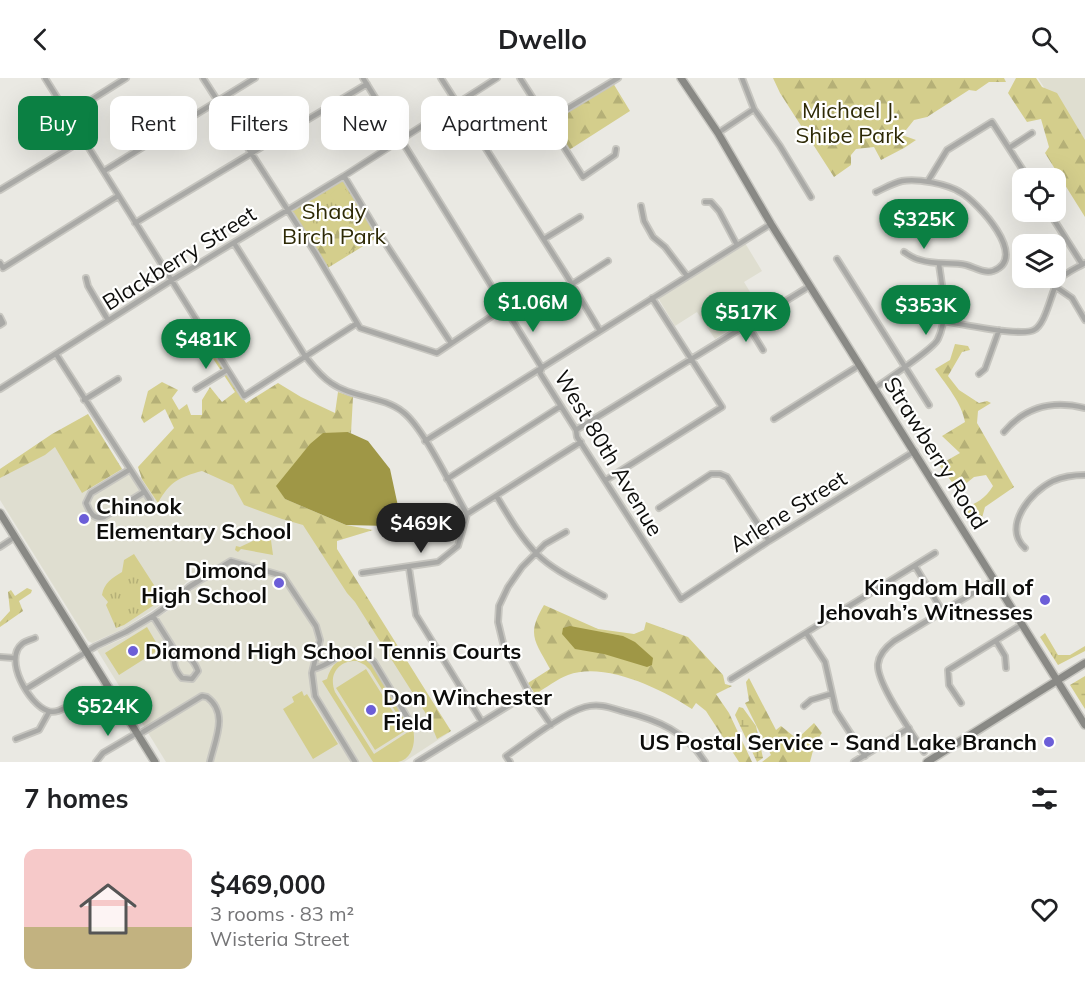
<!DOCTYPE html>
<meta charset="utf-8">
<style>
:root{--surface:#fff;--page:#f2f2f2;--text:#202124;--muted:#757577;--line:#e0e0e0;--accent:#0b8043}
body{margin:0;font-family:Mulish,sans-serif;background:var(--page);color:var(--text);height:100vh;display:flex;flex-direction:column;font-size:22px;white-space:nowrap}
*{box-sizing:border-box;margin:0}
p{font-size:20px;color:var(--muted)}
.icon{flex:none;width:33px;height:33px;fill:none;stroke:currentColor;stroke-width:2;stroke-linecap:round;stroke-linejoin:round}
.map{position:relative;height:684px;overflow:hidden}
.side{display:flex;flex-direction:column;background:var(--surface);flex:1}
.side>*{flex:none}
.guide{position:absolute;left:18px;top:18px;width:600px;height:54px;display:flex;gap:12px}
.fabs{position:absolute;left:1012px;top:90px;display:grid;gap:12px}
.fabs a{display:grid;place-items:center;width:54px;height:54px;border-radius:12px;background:var(--surface);box-shadow:0 6px 24px #0002;font-size:30px}
.price{position:absolute;translate:-50% -51px;padding:0 14px;border-radius:21px;background:var(--accent);color:#fff;font-size:20px;line-height:39px;filter:drop-shadow(0 2px 3px #0008)}
.price::after{content:'';position:absolute;left:50%;top:36px;width:18px;height:14px;margin-left:-9px;background:inherit;clip-path:polygon(0 0,100% 0,50% 100%)}
.price.active{background:#222;color:#fff}
ul{padding:0;list-style:none}
li{display:flex;align-items:center;gap:18px;height:150px;padding:0 24px}
li+li{border-top:2px solid var(--line)}
li span{display:grid;place-items:center;flex:none;width:168px;height:120px;border-radius:12px;color:#555}
li>.icon{margin-inline-start:auto}
span .icon{width:72px;height:72px;fill:#fffc;stroke-width:1}
li b{font-size:26px}
h2{display:flex;justify-content:space-between;align-items:center;height:72px;padding:0 24px;font-size:26px}
.pill{padding:0 21px;border-radius:12px;background:var(--surface);box-shadow:0 6px 24px #0002;font-size:21px;line-height:54px}
.pill.active{background:var(--accent);color:#fff}
header{display:flex;justify-content:space-between;align-items:center;height:78px;padding:0 24px;background:var(--surface);font-size:27px;font-weight:700}
.map>svg:first-child{display:block}
.built{fill:#dfded0}
.grass{fill:url(#grass-tufts)}
.forest{fill:url(#forest-firs)}
.wetland{fill:url(#wetland-marsh)}
.pitch{fill:#d4ce8c;fill-rule:evenodd}
.water{fill:#9f9746}
.lines{fill:none;stroke-linecap:round;stroke-linejoin:round}
.street-casing{stroke:#c7c6c0;stroke-width:8}
.secondary-casing{stroke:#c7c6c0;stroke-width:10}
.street{stroke:#a9a9a6;stroke-width:4.5}
.secondary{stroke:#898985;stroke-width:7}
.poi-dot{fill:#6c5ed8;stroke:#fffffe;stroke-width:2}
.labels{text-anchor:middle;dominant-baseline:central;stroke-width:4.5;stroke-linejoin:round;paint-order:stroke}
.park-label{font-size:22px;fill:#2e2a06;stroke:#fffffe}
.street-label{font-size:22px;fill:#0d0d0b;stroke:#fffffe}
.poi-label{font-size:22px;font-weight:bold;fill:#0d0d0b;stroke:#fffffe;text-anchor:start}
</style>
<header><svg class="icon" aria-label="back" viewBox="0 0 24 24"><path d="M15 5l-7 7 7 7"/></svg>Dwello<svg class="icon" aria-label="search" viewBox="0 0 24 24"><circle cx="10" cy="10" r="6"/><path d="M15 15l6 6"/></svg></header>
<div class="map">
<svg width="1085" height="684" viewBox="0 0 1085 684">
<defs>
<pattern id="grass-tufts" width="24" height="20" patternUnits="userSpaceOnUse" patternTransform="scale(1.5)"><rect width="24" height="20" fill="#d4ce8c"/><path d="M3 7l-1-3M5 7V3M7 7l1-3M15 17l-1-3M17 17v-4M19 17l1-3" fill="none" stroke="#b5b077"/></pattern>
<pattern id="forest-firs" width="22" height="20" patternUnits="userSpaceOnUse" patternTransform="scale(1.5)"><rect width="22" height="20" fill="#d4ce8c"/><path d="M5 1l3.5 6h-7zM16 11l3.5 6h-7z" fill="#b5b077"/></pattern>
<pattern id="wetland-marsh" width="20" height="14" patternUnits="userSpaceOnUse" patternTransform="scale(1.5)"><rect width="20" height="14" fill="#d4ce8c"/><path d="M1 5h8M5 5V1M11 12h8M15 12V8" fill="none" stroke="#b5b077"/></pattern>
</defs>
<rect width="100%" height="100%" fill="#eae9e3"/>
<path class="built" d="M1038 0H1085V73H1084Z
M745 165 762 193 744 204 761 232 715 261 697 234 675 248 658 220Z
M242 330 277 408 285 421 310 431 450 654 404 684H166L97 572 124 560 171 531 192 512 212 499 208 492 188 503 162 526 123 551 92 565 88 563 0 422V391L88 336 124 394 129 392 133 398 139 400Z"/>
<path class="grass" d="M342 101 378 159 326 191 290 133Z
M134 476 163 521 124 547 116 550 106 527 108 524 102 517C104 505 112 500 122 494L124 482Z
M1045 555 1058 577H1070L1085 568V573L1058 587 1040 559Z"/>
<path class="forest" d="M773 0H1004L1006 4H989L976 13 969 12 927 39 914 42 902 57 916 62 904 70 881 82 874 69 856 71 851 77V87L834 99 780 15Z
M1016 0H1036L1042 9 1057 15 1085 62V139L1045 75 1049 69 1041 41 1027 44 1008 15Z
M613 5 630 33 569 72 551 43Z
M341 105 343 108 309 135 317 153 325 163 336 158C337 142 338 132 352 123L357 124 376 158 326 187 293 134Z
M955 266 968 268 970 272 962 274 948 298 959 312 979 325 987 323 991 325 978 333 977 345 1014 409 985 429 982 440 973 444 964 430C977 425 985 421 993 408L986 397 974 399 958 412 939 387 960 375 942 358 965 344C962 325 946 307 935 291L950 282Z
M213 274 246 325 278 305 301 319 335 335 338 314 353 319 351 355 348 354 277 408 285 421 346 447 373 452 337 463V471L451 653 437 661 428 639 355 524 347 515 303 447 282 441 244 427 233 407 202 393C180 399 170 403 158 425L142 401 138 389 174 350 165 331 144 345 141 340 148 313 162 304 178 312 172 320 179 332 187 326 191 337H202V322L210 309 222 324 235 314 210 276Z
M88 336 122 391 82 415 55 369 45 377 0 400V414V391L52 356Z
M27 510 32 512 31 515 19 523 23 533 0 549V544L10 533 8 514 11 512 15 518Z
M544 527 598 551 634 556 644 552 646 544 688 559 723 597 725 606 732 608 716 616 729 635 752 684H739L706 633 696 625 692 631C662 611 604 583 568 597 557 601 546 610 535 616L528 605 550 591C535 563 526 557 544 527Z
M749 600 776 652 781 648 797 661 814 645 822 655 815 665 810 684H762L771 677 745 625 749 623 746 604Z"/>
<path class="wetland" d="M1085 598V631L1070 607Z
M739 629 743 630 756 648 763 680 757 684 735 637Z"/>
<path class="pitch" d="M339 108H343L352 121 339 130 330 117Z
M270 455 273 477 241 471 238 474 235 472 236 468 240 469Z
M147 549 160 571 119 597 105 575Z
M353 578 366 581 373 587 413 651C416 663 413 681 398 684 390 684 381 684 373 684L322 603 327 601C331 587 339 579 353 578ZM357 583 365 587 370 592 408 654 374 676 335 614C328 596 339 582 357 583Z
M366 591 405 653 375 672 336 610Z
M302 613 304 618 307 616 338 666 313 681 283 631 294 624 292 619Z"/>
<path class="water" d="M348 354 368 363 390 391 401 442 389 448 346 447 285 421 276 408 310 366 323 355Z
M570 548 623 558 635 564 653 580 652 587 647 589 604 576 575 571 562 556 563 550Z"/>
<g class="lines">
<defs>
<path id="street" d="M45 0 244 318 356 246
M203 0 316 176 360 250 437 275 504 230
M363 0 542 290 540 295 576 352 577 359 681 521 769 463 915 373
M441 0 572 206 600 253
M520 0 583 99 615 77 616 71
M742 0 754 31 780 68 811 119
M67 37 126 0
M547 43 618 0
M718 55 754 31
M1009 70 1032 55
M104 93 255 0
M344 98 376 151 451 265
M928 103 947 72 992 44 1028 100
M0 112 83 62
M876 114C885 110 893 105 902 103 917 100 947 106 960 114 977 123 1030 180 993 193 984 196 974 189 966 187 951 184 935 187 920 182 914 181 909 177 904 174
M705 124H711L719 133 737 167
M641 128 644 143 653 159 665 169 687 198
M1049 134 1082 186
M135 145 367 6
M544 161 580 139
M234 165 305 278C313 288 320 298 331 305 352 320 383 318 403 334 424 350 452 411 467 436
M837 181 929 327
M0 185 3 190 118 118
M86 200 88 208 108 242
M572 206 608 183
M1056 209 1072 220 1085 242
M0 239 3 245 0 247
M943 243C961 246 1021 259 1034 252 1046 246 1051 214 1058 203 1064 195 1077 190 1085 185
M747 246 763 272
M56 276 150 422
M979 296 985 291 999 252
M875 310C886 302 935 270 938 261 949 238 942 210 939 186
M0 311 172 202 344 98 497 0
M196 311 227 292
M84 322 118 301
M774 341 860 287
M576 352 810 208
M1004 354C1025 329 1053 322 1085 330
M425 363 771 146
M129 392 91 415 86 425C90 434 93 442 104 439L144 414
M447 401 561 328
M606 402 722 329 652 220
M497 419C509 439 521 460 537 476 555 494 582 505 604 518
M659 430 711 396H720L727 399 769 463
M0 469 15 459
M1025 470C1002 449 1030 414 1053 403 1062 399 1075 397 1085 397
M915 488 943 534
M409 490 416 537 482 644
M362 495 438 484 458 468 467 436 581 364
M153 538 175 573C187 577 193 580 198 593L192 601 182 600C174 591 173 585 175 573
M806 555 825 584 836 633 865 678
M35 560C31 562 25 563 22 566 3 581 29 627 48 633 57 636 66 629 74 625
M996 563 1005 578 1006 590
M0 579 14 580
M313 591C338 586 348 559 374 584L412 647
M731 601 935 475
M26 611 96 568 126 554 153 538 174 523 189 509 231 483 283 498 316 548 320 562 312 595 315 618 355 684
M961 625 949 607 948 592 1021 547
M804 628 811 622 831 616
M551 647 529 615 503 565 498 544 499 528 508 509 522 489 545 466 566 454
M138 657 202 618 207 619C229 635 215 662 210 684
M16 661 39 652 49 634
M924 674C913 656 876 605 878 586 879 576 886 569 894 563L993 503
M96 684 103 675 137 655
M417 684 529 615
M510 684 506 678C526 664 563 635 585 629 600 625 611 630 625 634 658 642 686 654 705 684
M854 684 909 650"/>
<path id="secondary" d="M681 0 718 55 771 146 1085 647
M0 435 155 684
M927 684 1085 585"/>
</defs>
<use href="#street" class="street-casing"/>
<use href="#secondary" class="secondary-casing"/>
<use href="#street" class="street"/>
<use href="#secondary" class="secondary"/>
</g>
<g class="poi-dot">
<circle cx="84" cy="441" r="6"/>
<circle cx="279" cy="505" r="6"/>
<circle cx="1045" cy="522" r="6"/>
<circle cx="133" cy="573" r="6"/>
<circle cx="371" cy="632" r="6"/>
<circle cx="1049" cy="664" r="6"/>
</g>
<g class="labels">
<g class="park-label">
<text x="850" y="32">Michael J.<tspan x="850" dy="25">Shibe Park</tspan></text>
<text x="334" y="133">Shady<tspan x="334" dy="25">Birch Park</tspan></text>
</g>
<g class="street-label">
<text transform="translate(179 180) rotate(-32)">Blackberry Street</text>
<text transform="translate(609 375) rotate(59)">West 80th Avenue</text>
<text transform="translate(936 375) rotate(58)">Strawberry Road</text>
<text transform="translate(788 433) rotate(-32)">Arlene Street</text>
</g>
<g class="poi-label">
<text x="96" y="428">Chinook<tspan x="96" dy="25">Elementary School</tspan></text>
<text x="267" y="492" text-anchor="end">Dimond<tspan x="267" dy="25">High School</tspan></text>
<text x="1033" y="509" text-anchor="end">Kingdom Hall of<tspan x="1033" dy="25">Jehovah’s Witnesses</tspan></text>
<text x="145" y="573">Diamond High School Tennis Courts</text>
<text x="383" y="619">Don Winchester<tspan x="383" dy="25">Field</tspan></text>
<text x="1037" y="664" text-anchor="end">US Postal Service - Sand Lake Branch</text>
</g>
</g>
</svg>
<div class="fabs">
<a><svg class="icon" aria-label="locate" viewBox="0 0 24 24"><circle cx="12" cy="12" r="6"/><path d="M12 2v4M12 18v4M2 12h4M18 12h4"/></svg></a>
<a><svg class="icon" aria-label="layers" viewBox="0 0 24 24"><path d="M12 4l9 5-9 5-9-5zM3 14l9 5 9-5"/></svg></a>
</div>
<b class="price" style="left:924px;top:172px">$325K</b>
<b class="price" style="left:533px;top:255px">$1.06M</b>
<b class="price" style="left:926px;top:258px">$353K</b>
<b class="price" style="left:746px;top:265px">$517K</b>
<b class="price" style="left:206px;top:292px">$481K</b>
<b class="price active" style="left:421px;top:476px">$469K</b>
<b class="price" style="left:108px;top:659px">$524K</b>
<div class="guide">
<a class="pill active">Buy</a>
<a class="pill">Rent</a>
<a class="pill">Filters</a>
<a class="pill">New</a>
<a class="pill">Apartment</a>
</div>
</div>
<section class="side">
<h2>7 homes<svg class="icon" aria-label="filters" viewBox="0 0 24 24"><path d="M4 7h16M4 17h16"/><circle cx="9" cy="7" r="2"/><circle cx="15" cy="17" r="2"/></svg></h2>
<ul>
<li><span style="background:linear-gradient(#f6c9c9 65%,#c2b280 0)"><svg class="icon" aria-label="home" viewBox="0 0 24 24"><path d="M3 11l9-7 9 7M6 9v11h12V9"/></svg></span><div><b>$469,000</b><p>3 rooms · 83 m²</p><p>Wisteria Street</p></div><svg class="icon" aria-label="heart" viewBox="0 0 24 24"><path d="M12 20l-8-8c-3-5 5-10 8-4 3-6 11-1 8 4z"/></svg></li>
</ul>
</section>
